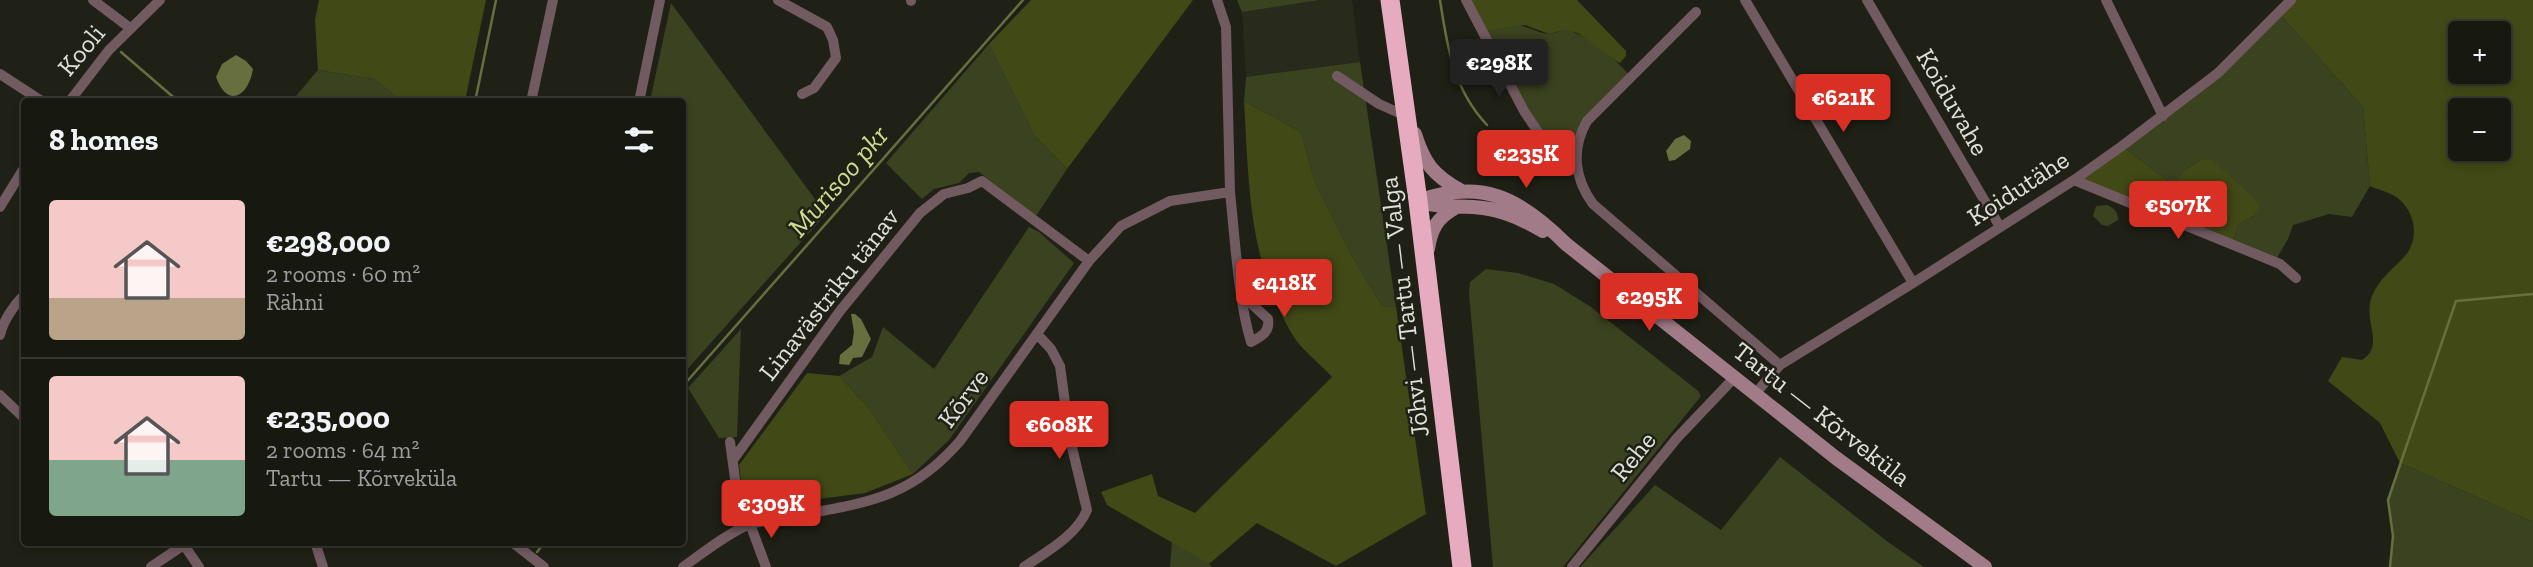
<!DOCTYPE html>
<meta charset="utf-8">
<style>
:root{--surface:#171910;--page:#202219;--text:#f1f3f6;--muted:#9ea09f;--line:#363830;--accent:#d93025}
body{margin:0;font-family:"Zilla Slab",serif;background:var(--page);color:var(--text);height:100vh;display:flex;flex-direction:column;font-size:26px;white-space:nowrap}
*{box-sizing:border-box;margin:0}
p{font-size:23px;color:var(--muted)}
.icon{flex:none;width:38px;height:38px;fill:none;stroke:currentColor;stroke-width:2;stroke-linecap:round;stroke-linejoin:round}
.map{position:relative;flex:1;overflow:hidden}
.side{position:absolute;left:21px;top:98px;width:665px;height:448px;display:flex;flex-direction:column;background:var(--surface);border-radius:7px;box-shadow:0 4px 10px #0003,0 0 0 2px var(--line)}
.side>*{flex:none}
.tools{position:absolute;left:2448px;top:21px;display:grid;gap:14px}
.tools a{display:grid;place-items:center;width:63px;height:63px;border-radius:7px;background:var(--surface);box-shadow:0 4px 10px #0003,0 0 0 2px var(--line);font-size:35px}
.price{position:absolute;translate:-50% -60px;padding:0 16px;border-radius:7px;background:var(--accent);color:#fff;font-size:23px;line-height:46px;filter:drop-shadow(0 2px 4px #0008)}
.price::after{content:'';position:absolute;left:50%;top:42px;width:21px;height:16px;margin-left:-10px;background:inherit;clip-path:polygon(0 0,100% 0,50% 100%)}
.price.active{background:#222;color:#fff}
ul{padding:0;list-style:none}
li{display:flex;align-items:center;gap:21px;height:175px;padding:0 28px}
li+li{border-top:2px solid var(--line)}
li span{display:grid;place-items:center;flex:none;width:196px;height:140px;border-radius:7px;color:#555}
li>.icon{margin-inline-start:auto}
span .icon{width:84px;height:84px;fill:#fffc;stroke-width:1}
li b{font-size:30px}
h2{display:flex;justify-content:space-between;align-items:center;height:84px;padding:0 28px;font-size:30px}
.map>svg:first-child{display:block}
.built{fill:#282b1b}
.green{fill:#3b421f}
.forest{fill:#414916;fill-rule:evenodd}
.water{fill:#666f3d}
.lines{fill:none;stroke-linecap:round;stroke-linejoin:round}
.stream{stroke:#666f3d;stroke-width:2.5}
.street{stroke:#725a61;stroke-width:10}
.secondary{stroke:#a17b87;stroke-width:14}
.highway{stroke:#e6abbf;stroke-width:19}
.labels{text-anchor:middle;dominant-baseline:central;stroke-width:5;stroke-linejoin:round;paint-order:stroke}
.street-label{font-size:26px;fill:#e0e2da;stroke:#1f2116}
.water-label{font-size:28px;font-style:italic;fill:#cddd8d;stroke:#1f2116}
</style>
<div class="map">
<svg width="2533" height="567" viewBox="0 0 2533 567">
<rect width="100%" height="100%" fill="#1f2116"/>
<path class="built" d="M1320 0H1352L1360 62 1246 77 1242 12Z"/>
<path class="green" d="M1237 0H1320L1242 12Z
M671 3 826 214 683 374 682 102 650 101Z
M2278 12 2363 107 2370 186 2352 217 2329 214 2293 225 2288 239 2274 263 2231 245 2239 224 2254 216 2202 159 2183 171 2173 185 2122 146 2163 116Z
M1510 25C1530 25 1533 32 1548 34 1553 34 1559 31 1564 30 1583 30 1620 63 1631 77L1587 121 1576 154 1542 138 1481 31Z
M989 44 1034 135 1067 169 1036 216 979 172 969 173 959 183 934 189 922 199 886 163Z
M1360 62 1396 307 1382 306 1348 249 1315 183 1301 132 1244 101 1246 77Z
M318 70 374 79 402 101 291 102Z
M2107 205C2114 208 2118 212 2118 220L2108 226 2102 225 2093 216 2096 206Z
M1029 227 1039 232 1074 263 949 440 913 474 867 406 839 376 872 357 883 327 934 369Z
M1486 269 1518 273 1554 284 1591 307 1697 390 1701 396 1563 567H1493L1469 293 1470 282Z
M741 329 737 437 719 438 688 388Z
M1780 457 1888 542 1924 567H1580L1655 485 1721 530Z
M2400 463 2533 522V567H2390L2393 536 2388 500Z
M1172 541 1209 564 1212 567H1170Z"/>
<path class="forest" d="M319 0H486L465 101H402L374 79 318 70 315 20Z
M1031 0H1193L1067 169 1034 135 989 44Z
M1466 0H1577L1626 51V56L1620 63 1616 61 1578 33 1564 30 1549 34 1525 25 1481 31Z
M2291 0H2533V522L2400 463 2380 423 2328 381 2342 357 2362 360C2386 345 2362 321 2372 296 2379 279 2391 271 2403 258 2419 242 2417 216 2400 200 2393 193 2379 190 2370 186L2363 107 2278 12ZM2460 33H2499V72H2460ZM2460 110H2499V149H2460Z
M1244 101 1301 132 1315 183 1348 249 1382 306 1396 307 1426 514 1336 566 1257 523 1209 564 1107 505 1101 492 1152 474 1158 496 1195 513 1332 377C1320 363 1301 350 1292 334 1248 260 1249 184 1244 101Z
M2122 146 2173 185 2183 171 2202 159 2212 160 2253 197 2259 207 2254 216 2239 224 2231 245 2074 180Z
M807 373 839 376 867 406 913 474 865 493 749 508 742 487 739 465Z"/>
<path class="water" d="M236 55 246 61 253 69C248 98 227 108 216 77L222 64Z
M1684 135 1691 141 1690 149 1675 160 1669 161 1666 151 1675 139Z
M851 314H855L861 319 871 339 862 357 853 358 849 365 839 364 840 355 852 345 854 332Z"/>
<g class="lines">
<path class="stream" d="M1440 0C1447 46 1453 89 1487 125
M121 52 179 102
M475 102 496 0
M682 387 1023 0
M537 552 545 542
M2390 567 2393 536 2388 500 2456 301 2533 294"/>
<path class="street" d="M93 0 130 28
M778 0 827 27 833 40 836 58 814 88 802 94
M1466 0 1524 111 1542 138 1553 147 1576 154
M1745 0 1913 283
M1867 0 2000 227
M2106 0 2163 116
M911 1V0
M1696 12 1587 121C1571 149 1574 178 1593 204L1780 365
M0 74 43 102
M1337 76 1379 104 1406 116
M69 102 109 50 160 0
M531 102 553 0
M639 102 660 0
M2074 180 2280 264 2296 278
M1230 192C1235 238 1238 299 1251 342 1262 336 1270 332 1268 319L1242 295
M0 207 24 168
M0 335C3 321 14 305 24 295
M1755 394 1780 365 1913 283 2074 180 2122 146 2218 73 2291 0
M0 395 24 418
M730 442 736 486 766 567
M733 460 840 311 920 213 944 194 968 188 982 181 1089 261
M182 542 199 567
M315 542 323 567
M512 542 544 567
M151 567 188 542
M683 567C700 555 732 530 751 524 765 520 780 519 793 516 865 503 910 499 960 441L1089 261 1121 226 1170 201 1230 192 1226 27 1217 0
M1024 567C1046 552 1077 535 1087 510L1070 439 1060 366 1051 349 1038 335
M1572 567 1677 438 1734 378"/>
<path class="secondary" d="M1415 134C1424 163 1433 175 1460 190
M1418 201C1482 178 1520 198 1566 244L1836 458 1985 567
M1418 201C1442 209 1459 205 1483 208 1506 211 1523 220 1543 231
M1428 249C1431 229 1437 218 1455 208"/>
<path class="highway" d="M1390 0 1418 201 1462 567"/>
</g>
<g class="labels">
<g class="street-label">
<text transform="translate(81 50) rotate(-50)">Kooli</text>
<text transform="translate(1953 102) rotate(60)">Koiduvahe</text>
<text transform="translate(2018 188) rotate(-33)">Koidutähe</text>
<text transform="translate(829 294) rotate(-52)">Linavästriku tänav</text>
<text transform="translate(1404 307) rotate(-97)">Jõhvi — Tartu — Valga</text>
<text transform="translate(963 398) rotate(-53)">Kõrve</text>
<text transform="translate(1822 414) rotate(38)">Tartu — Kõrveküla</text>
<text transform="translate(1633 456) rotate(-51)">Rehe</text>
</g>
<g class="water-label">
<text transform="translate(838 181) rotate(-49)">Murisoo pkr</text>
</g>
</g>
</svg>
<div class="tools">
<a>+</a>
<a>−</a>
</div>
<b class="price active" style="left:1499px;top:99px">€298K</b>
<b class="price" style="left:1843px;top:134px">€621K</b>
<b class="price" style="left:1526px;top:190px">€235K</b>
<b class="price" style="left:2178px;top:241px">€507K</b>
<b class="price" style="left:1284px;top:319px">€418K</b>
<b class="price" style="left:1649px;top:333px">€295K</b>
<b class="price" style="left:1059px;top:461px">€608K</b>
<b class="price" style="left:771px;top:540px">€309K</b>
<section class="side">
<h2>8 homes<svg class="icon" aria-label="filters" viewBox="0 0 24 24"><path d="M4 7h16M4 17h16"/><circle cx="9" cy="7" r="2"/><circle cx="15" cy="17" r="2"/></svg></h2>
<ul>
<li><span style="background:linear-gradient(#f6c9c9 70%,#b9a48a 0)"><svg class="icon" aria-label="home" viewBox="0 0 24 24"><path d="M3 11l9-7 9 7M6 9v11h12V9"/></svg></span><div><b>€298,000</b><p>2 rooms · 60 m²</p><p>Rähni</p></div></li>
<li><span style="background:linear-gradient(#f6c9c9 60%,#7fa58c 0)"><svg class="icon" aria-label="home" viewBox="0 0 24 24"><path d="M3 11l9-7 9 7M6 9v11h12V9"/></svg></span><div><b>€235,000</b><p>2 rooms · 64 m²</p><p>Tartu — Kõrveküla</p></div></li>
</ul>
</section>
</div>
